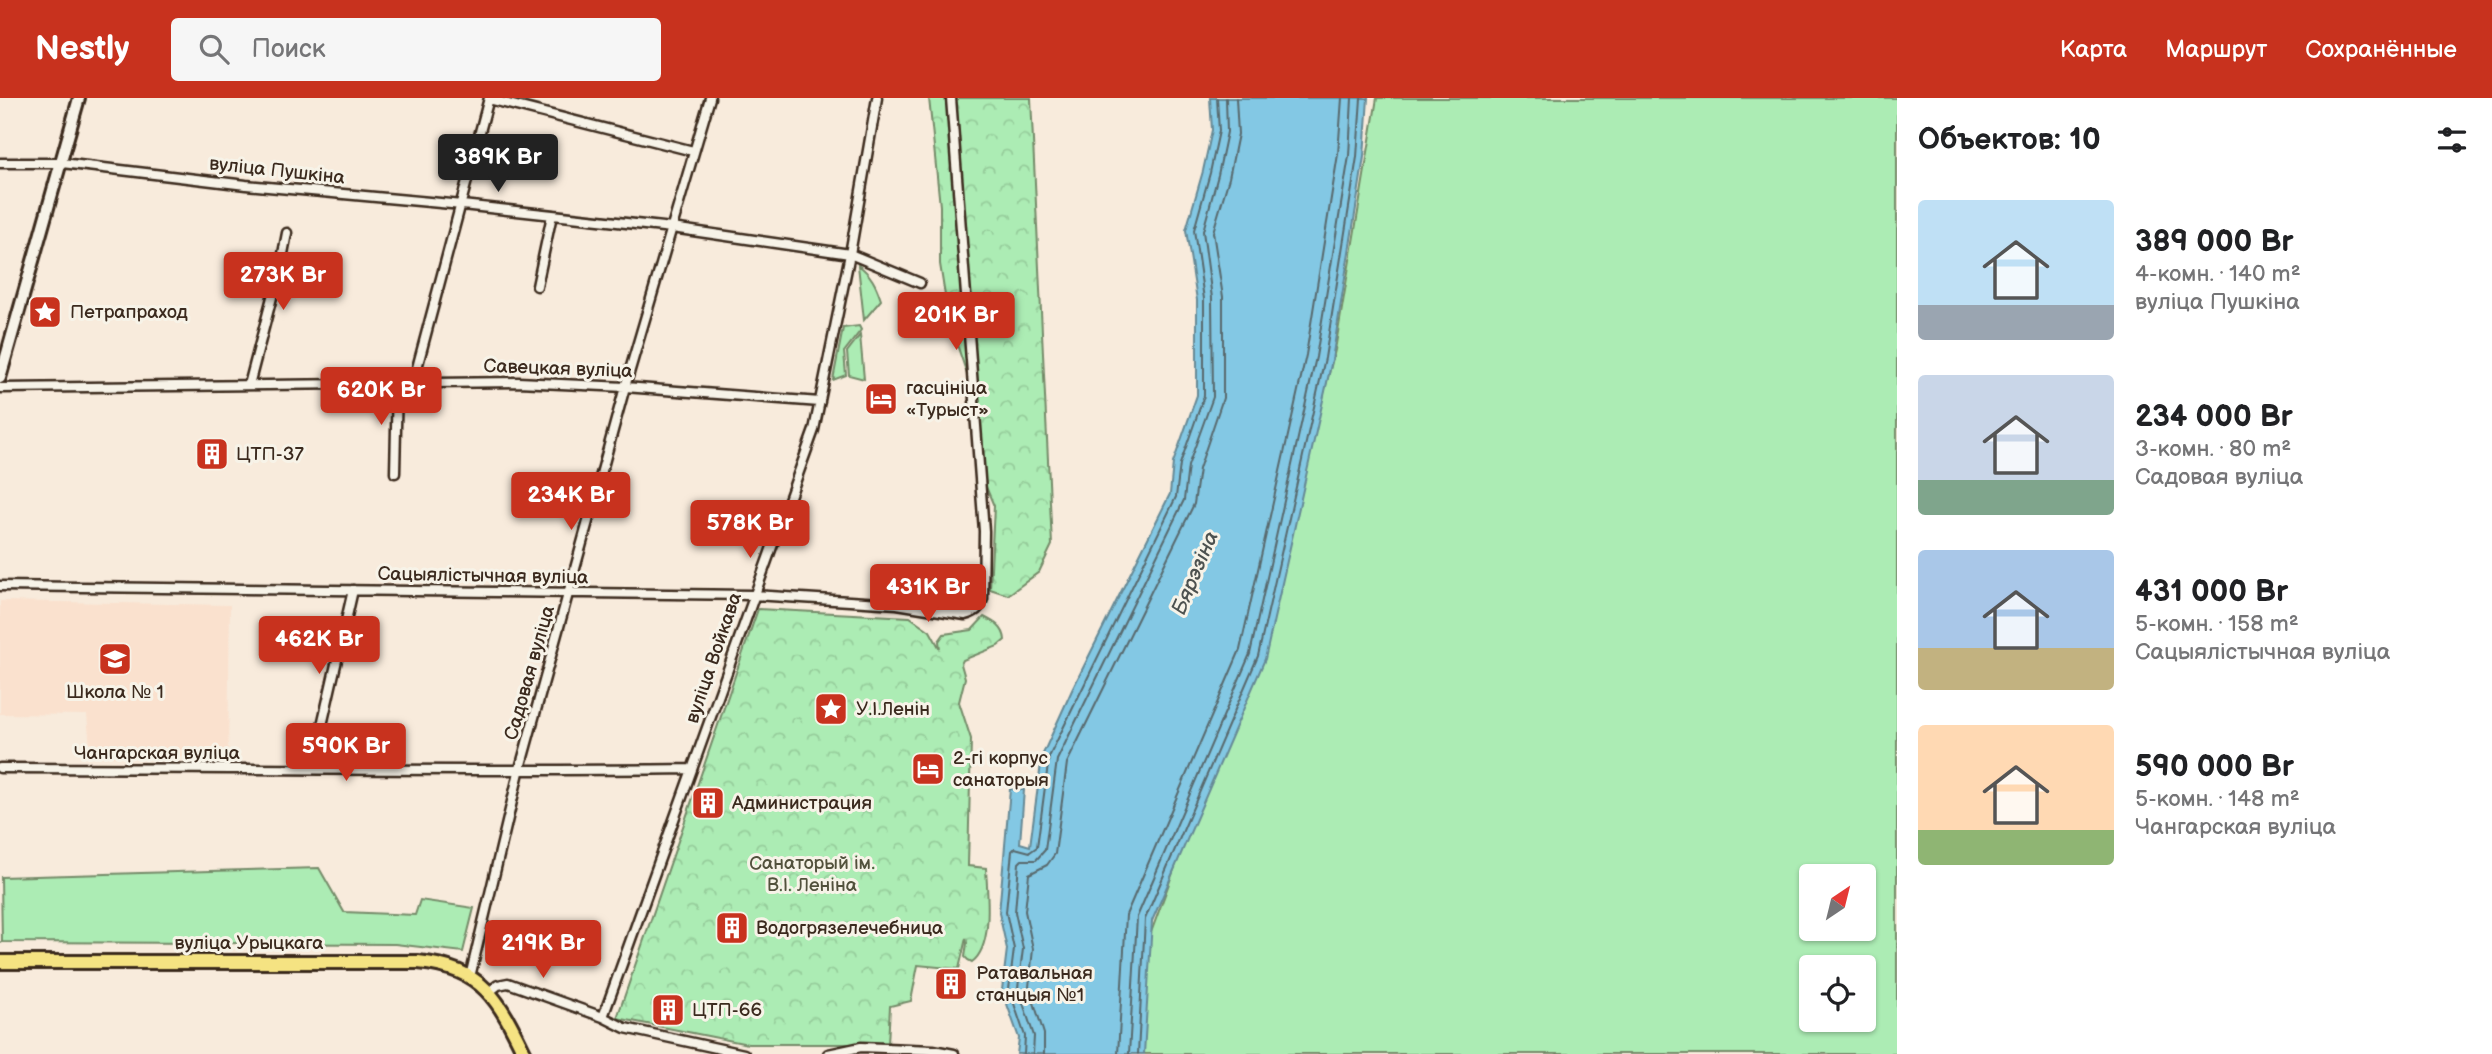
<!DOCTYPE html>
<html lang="ru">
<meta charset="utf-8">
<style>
:root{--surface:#fff;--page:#f6f6f6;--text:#202124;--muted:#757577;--accent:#c8321e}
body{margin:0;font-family:"Balsamiq Sans",sans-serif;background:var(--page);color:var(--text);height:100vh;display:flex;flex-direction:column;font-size:26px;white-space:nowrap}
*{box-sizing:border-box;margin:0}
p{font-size:23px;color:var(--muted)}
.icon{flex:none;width:38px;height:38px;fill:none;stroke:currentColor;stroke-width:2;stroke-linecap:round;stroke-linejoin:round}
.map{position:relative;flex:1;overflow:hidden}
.drawer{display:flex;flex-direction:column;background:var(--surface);width:595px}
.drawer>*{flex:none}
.needle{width:46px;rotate:35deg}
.fabs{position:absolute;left:1799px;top:766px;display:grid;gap:14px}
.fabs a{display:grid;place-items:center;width:77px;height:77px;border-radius:7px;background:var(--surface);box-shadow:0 2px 5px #0004;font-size:35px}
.price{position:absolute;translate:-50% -60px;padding:0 16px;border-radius:7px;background:var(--accent);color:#fff;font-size:23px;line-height:46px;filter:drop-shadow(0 2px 4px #0008)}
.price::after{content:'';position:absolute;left:50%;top:42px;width:21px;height:16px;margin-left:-10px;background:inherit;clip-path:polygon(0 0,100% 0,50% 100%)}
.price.selected{background:#222;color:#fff}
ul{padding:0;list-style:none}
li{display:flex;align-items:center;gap:21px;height:175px;padding:0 21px}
li span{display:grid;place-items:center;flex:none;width:196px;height:140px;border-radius:7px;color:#555}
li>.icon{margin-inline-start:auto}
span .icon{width:84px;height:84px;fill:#fffc;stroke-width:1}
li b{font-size:30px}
h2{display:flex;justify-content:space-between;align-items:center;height:84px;padding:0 21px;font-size:30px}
header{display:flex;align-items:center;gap:42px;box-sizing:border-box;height:98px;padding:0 35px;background:var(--accent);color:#fff}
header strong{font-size:33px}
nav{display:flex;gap:38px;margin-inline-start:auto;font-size:24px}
.search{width:490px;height:63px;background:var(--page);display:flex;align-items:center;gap:18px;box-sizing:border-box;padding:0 24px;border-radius:7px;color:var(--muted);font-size:26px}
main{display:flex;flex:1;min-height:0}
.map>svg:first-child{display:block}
.built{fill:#fae1ce}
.grass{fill:#acecb4;stroke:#748b69;stroke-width:2;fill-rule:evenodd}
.forest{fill:url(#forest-crowns);stroke:#748b69;stroke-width:2}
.water{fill:#83c8e4;stroke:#668995;stroke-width:2}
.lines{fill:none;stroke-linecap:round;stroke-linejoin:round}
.shore{stroke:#58696d;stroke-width:2}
.street-casing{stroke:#3b2a1e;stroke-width:13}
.secondary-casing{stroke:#3b2a1e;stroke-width:16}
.primary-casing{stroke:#3b2a1e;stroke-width:18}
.street{stroke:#f7f3e8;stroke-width:8}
.secondary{stroke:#f7f3e8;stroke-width:10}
.primary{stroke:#f5e382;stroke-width:12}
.labels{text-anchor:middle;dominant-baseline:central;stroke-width:6;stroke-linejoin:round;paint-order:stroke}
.street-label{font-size:19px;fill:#3b2a1e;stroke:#f7f3e8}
.poi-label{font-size:19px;fill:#3b2a1e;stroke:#f7f3e8;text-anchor:start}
.park-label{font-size:19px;fill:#52513c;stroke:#f7f3e8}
.water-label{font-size:21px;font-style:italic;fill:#4d5250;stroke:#f7f3e8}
</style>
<header>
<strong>Nestly</strong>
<div class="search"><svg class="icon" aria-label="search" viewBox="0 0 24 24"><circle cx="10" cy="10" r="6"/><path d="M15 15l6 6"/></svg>Поиск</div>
<nav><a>Карта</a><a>Маршрут</a><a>Сохранённые</a></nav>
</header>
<main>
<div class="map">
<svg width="1897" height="956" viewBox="0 0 1897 956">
<defs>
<pattern id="forest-crowns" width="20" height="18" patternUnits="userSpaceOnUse" patternTransform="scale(1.75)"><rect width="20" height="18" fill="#acecb4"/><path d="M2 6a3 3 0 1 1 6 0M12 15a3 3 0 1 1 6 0" fill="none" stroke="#95cb9a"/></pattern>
</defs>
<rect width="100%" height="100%" fill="#f8ebdc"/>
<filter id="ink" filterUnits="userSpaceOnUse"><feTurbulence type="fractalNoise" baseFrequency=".0143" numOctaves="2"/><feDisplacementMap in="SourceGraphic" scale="14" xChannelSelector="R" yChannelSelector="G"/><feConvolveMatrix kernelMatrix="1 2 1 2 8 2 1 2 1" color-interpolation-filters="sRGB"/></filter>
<g filter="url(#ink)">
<path class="built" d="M0 503 230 507 228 659H91L87 617 0 616Z"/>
<path class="grass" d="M1377 0H1897V956H1140L1149 840 1268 516 1335 252ZM1811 779H1864V831H1811ZM1811 870H1864V922H1811Z
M858 167C871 176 876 187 881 202L864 222Z
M859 228 861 232 844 254 846 277 833 282 843 230Z
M860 237 864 281 849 277 847 254Z
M319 770 344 814 415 817 420 802 474 810 463 854 395 846 2 844 1 779Z"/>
<path class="forest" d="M929 0H1031L1052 447 1039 474 1008 497 990 491 994 408 981 377 971 288 949 223 940 166V108Z
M758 511 910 519 930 533 940 551 939 543 944 536 972 532 984 519C994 524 1004 529 1005 542L998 548 963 562 961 566 965 580 959 604 971 641 968 768 986 770C987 795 994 848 972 864L968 862 965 859 967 845 966 840 959 871 918 867 911 903 890 908 888 946H748L617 920Z"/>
<path class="water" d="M1210 0H1368L1364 59 1332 262 1265 561 1152 823 1144 956H1017L1019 940 1002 892 1007 851 999 815 1010 691 1024 692 1020 745 1030 748 1042 658 1072 592 1170 396 1173 365 1197 297V202L1186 132 1203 73 1212 32Z"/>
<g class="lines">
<path class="shore" d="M1024 956 1025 938 1009 891 1014 851 1006 814 1012 753 1015 750 1030 754 1037 749 1049 659 1176 399 1180 366 1204 298V201L1194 132 1210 75 1219 33 1217 0
M1033 956 1034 938 1018 890 1023 851 1015 814 1019 765 1022 762H1036L1045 752 1057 662 1184 402 1188 368 1213 299 1212 200 1203 133 1218 77 1227 34 1226 0
M1044 956V936L1029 889 1033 851 1025 813 1029 776 1047 767 1055 756 1067 665 1194 406 1199 371 1223 300V199L1213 134 1229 80 1238 36 1236 0
M1118 956 1126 817 1240 552 1306 257 1338 56 1342 0
M1129 956 1137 819 1250 556 1316 259 1349 58 1352 0
M1138 956 1145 821 1258 558 1325 260 1357 59 1361 0"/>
<defs>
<path id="street" d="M489 1 693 53
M0 65H62L246 87 462 107 672 130 850 156 920 185
M537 188 552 117
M413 285 489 0
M249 287 282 161 287 135
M0 290 518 284 625 289 820 304
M395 375 397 285
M0 488 753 497 897 506 965 517C975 514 980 511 983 501L984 433 951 0
M0 670C231 670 461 674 692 671
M312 671 353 492
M470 879 519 674 625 289 710 0
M489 894 498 887 508 885 603 919 625 930 744 956
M603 919 814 332 850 156 877 0
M828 956 861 949 933 952 954 956"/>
<path id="secondary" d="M0 280 79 0"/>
<path id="primary" d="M0 864H418C483 870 499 902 525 956"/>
</defs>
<use href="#street" class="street-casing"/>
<use href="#secondary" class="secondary-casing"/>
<use href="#primary" class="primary-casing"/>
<use href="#street" class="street"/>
<use href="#secondary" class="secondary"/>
<use href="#primary" class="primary"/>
</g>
</g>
<defs>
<symbol id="sight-square" viewBox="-11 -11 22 22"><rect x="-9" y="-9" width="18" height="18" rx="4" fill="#c8321e" stroke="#f7f3e8"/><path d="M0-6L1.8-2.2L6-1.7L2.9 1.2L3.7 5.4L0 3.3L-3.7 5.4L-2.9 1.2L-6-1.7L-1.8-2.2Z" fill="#fff"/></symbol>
<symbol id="hotel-square" viewBox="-11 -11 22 22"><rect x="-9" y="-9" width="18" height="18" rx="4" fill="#c8321e" stroke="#f7f3e8"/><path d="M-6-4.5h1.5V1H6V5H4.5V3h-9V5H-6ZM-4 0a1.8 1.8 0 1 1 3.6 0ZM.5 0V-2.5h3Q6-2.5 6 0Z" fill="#fff"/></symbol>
<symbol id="building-square" viewBox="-11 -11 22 22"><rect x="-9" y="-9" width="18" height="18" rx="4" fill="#c8321e" stroke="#f7f3e8"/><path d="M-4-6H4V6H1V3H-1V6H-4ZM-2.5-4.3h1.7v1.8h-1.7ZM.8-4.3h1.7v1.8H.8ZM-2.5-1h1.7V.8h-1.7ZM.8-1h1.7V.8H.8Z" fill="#fff"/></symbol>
<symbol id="school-square" viewBox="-11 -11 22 22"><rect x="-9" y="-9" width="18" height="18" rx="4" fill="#c8321e" stroke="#f7f3e8"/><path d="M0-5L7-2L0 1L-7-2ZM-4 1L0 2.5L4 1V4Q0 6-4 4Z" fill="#fff"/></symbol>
</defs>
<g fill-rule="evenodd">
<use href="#sight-square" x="26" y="195" width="38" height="38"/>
<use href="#hotel-square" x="862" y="282" width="38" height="38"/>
<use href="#building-square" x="193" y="337" width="38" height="38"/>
<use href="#school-square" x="96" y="542" width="38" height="38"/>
<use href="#sight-square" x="812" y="592" width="38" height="38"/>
<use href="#hotel-square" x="909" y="652" width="38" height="38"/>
<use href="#building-square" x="689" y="686" width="38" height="38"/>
<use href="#building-square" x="713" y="811" width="38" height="38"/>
<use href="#building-square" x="932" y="867" width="38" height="38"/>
<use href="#building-square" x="649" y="893" width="38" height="38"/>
</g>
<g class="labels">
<g class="street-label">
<text transform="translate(277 73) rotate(6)">вуліца Пушкіна</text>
<text transform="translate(558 271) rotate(2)">Савецкая вуліца</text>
<text transform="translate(483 478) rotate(1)">Сацыялістычная вуліца</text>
<text transform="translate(714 560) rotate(-71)">вуліца Войкава</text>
<text transform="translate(530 575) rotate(-74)">Садовая вуліца</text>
<text x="157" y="655">Чангарская вуліца</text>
<text x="249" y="845">вуліца Урыцкага</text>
</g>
<g class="poi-label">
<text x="70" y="214">Петрапраход</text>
<text x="906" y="290">гасцініца<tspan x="906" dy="22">«Турыст»</tspan></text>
<text x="236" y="356">ЦТП-37</text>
<text x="115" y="594" text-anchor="middle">Школа № 1</text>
<text x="856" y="611">У.І.Ленін</text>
<text x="953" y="660">2-гі корпус<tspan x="953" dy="22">санаторыя</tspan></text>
<text x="732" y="705">Администрация</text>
<text x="756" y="830">Водогрязелечебница</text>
<text x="976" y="875">Ратавальная<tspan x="976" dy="22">станцыя №1</tspan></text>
<text x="692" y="912">ЦТП-66</text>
</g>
<g class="park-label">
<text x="812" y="765">Санаторый ім.<tspan x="812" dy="22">В.І. Леніна</tspan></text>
</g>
<g class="water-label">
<text transform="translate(1195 475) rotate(-67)">Бярэзіна</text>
</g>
</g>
</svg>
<div class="fabs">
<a><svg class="needle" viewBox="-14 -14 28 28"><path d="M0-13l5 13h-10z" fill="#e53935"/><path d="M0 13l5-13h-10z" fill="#757577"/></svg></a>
<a><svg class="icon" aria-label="locate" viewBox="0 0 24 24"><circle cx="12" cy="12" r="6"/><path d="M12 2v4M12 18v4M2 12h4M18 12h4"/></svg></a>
</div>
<b class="price selected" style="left:498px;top:96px">389K Br</b>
<b class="price" style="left:283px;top:214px">273K Br</b>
<b class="price" style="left:956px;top:254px">201K Br</b>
<b class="price" style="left:381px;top:329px">620K Br</b>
<b class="price" style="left:571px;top:434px">234K Br</b>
<b class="price" style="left:750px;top:462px">578K Br</b>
<b class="price" style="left:928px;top:526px">431K Br</b>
<b class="price" style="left:319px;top:578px">462K Br</b>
<b class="price" style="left:346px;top:685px">590K Br</b>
<b class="price" style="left:543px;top:882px">219K Br</b>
</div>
<section class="drawer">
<h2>Объектов: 10<svg class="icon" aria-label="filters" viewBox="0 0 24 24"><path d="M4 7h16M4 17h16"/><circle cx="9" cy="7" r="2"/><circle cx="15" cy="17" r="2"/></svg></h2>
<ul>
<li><span style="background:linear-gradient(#bfe0f5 75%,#9aa5b1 0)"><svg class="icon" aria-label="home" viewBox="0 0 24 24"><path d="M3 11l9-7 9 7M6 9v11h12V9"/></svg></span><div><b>389 000 Br</b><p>4-комн. · 140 m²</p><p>вуліца Пушкіна</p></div></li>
<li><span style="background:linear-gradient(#c9d6e8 75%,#7fa58c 0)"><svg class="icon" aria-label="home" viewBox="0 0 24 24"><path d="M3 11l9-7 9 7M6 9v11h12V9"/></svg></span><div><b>234 000 Br</b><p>3-комн. · 80 m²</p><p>Садовая вуліца</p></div></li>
<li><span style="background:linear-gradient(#a9c7e8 70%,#c2b280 0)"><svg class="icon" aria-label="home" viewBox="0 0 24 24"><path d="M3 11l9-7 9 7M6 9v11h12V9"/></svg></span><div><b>431 000 Br</b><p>5-комн. · 158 m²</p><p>Сацыялістычная вуліца</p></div></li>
<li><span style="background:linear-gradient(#ffd9b3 75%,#8fb573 0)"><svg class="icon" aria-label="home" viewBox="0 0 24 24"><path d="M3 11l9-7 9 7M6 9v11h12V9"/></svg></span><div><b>590 000 Br</b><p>5-комн. · 148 m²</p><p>Чангарская вуліца</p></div></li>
</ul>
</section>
</main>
